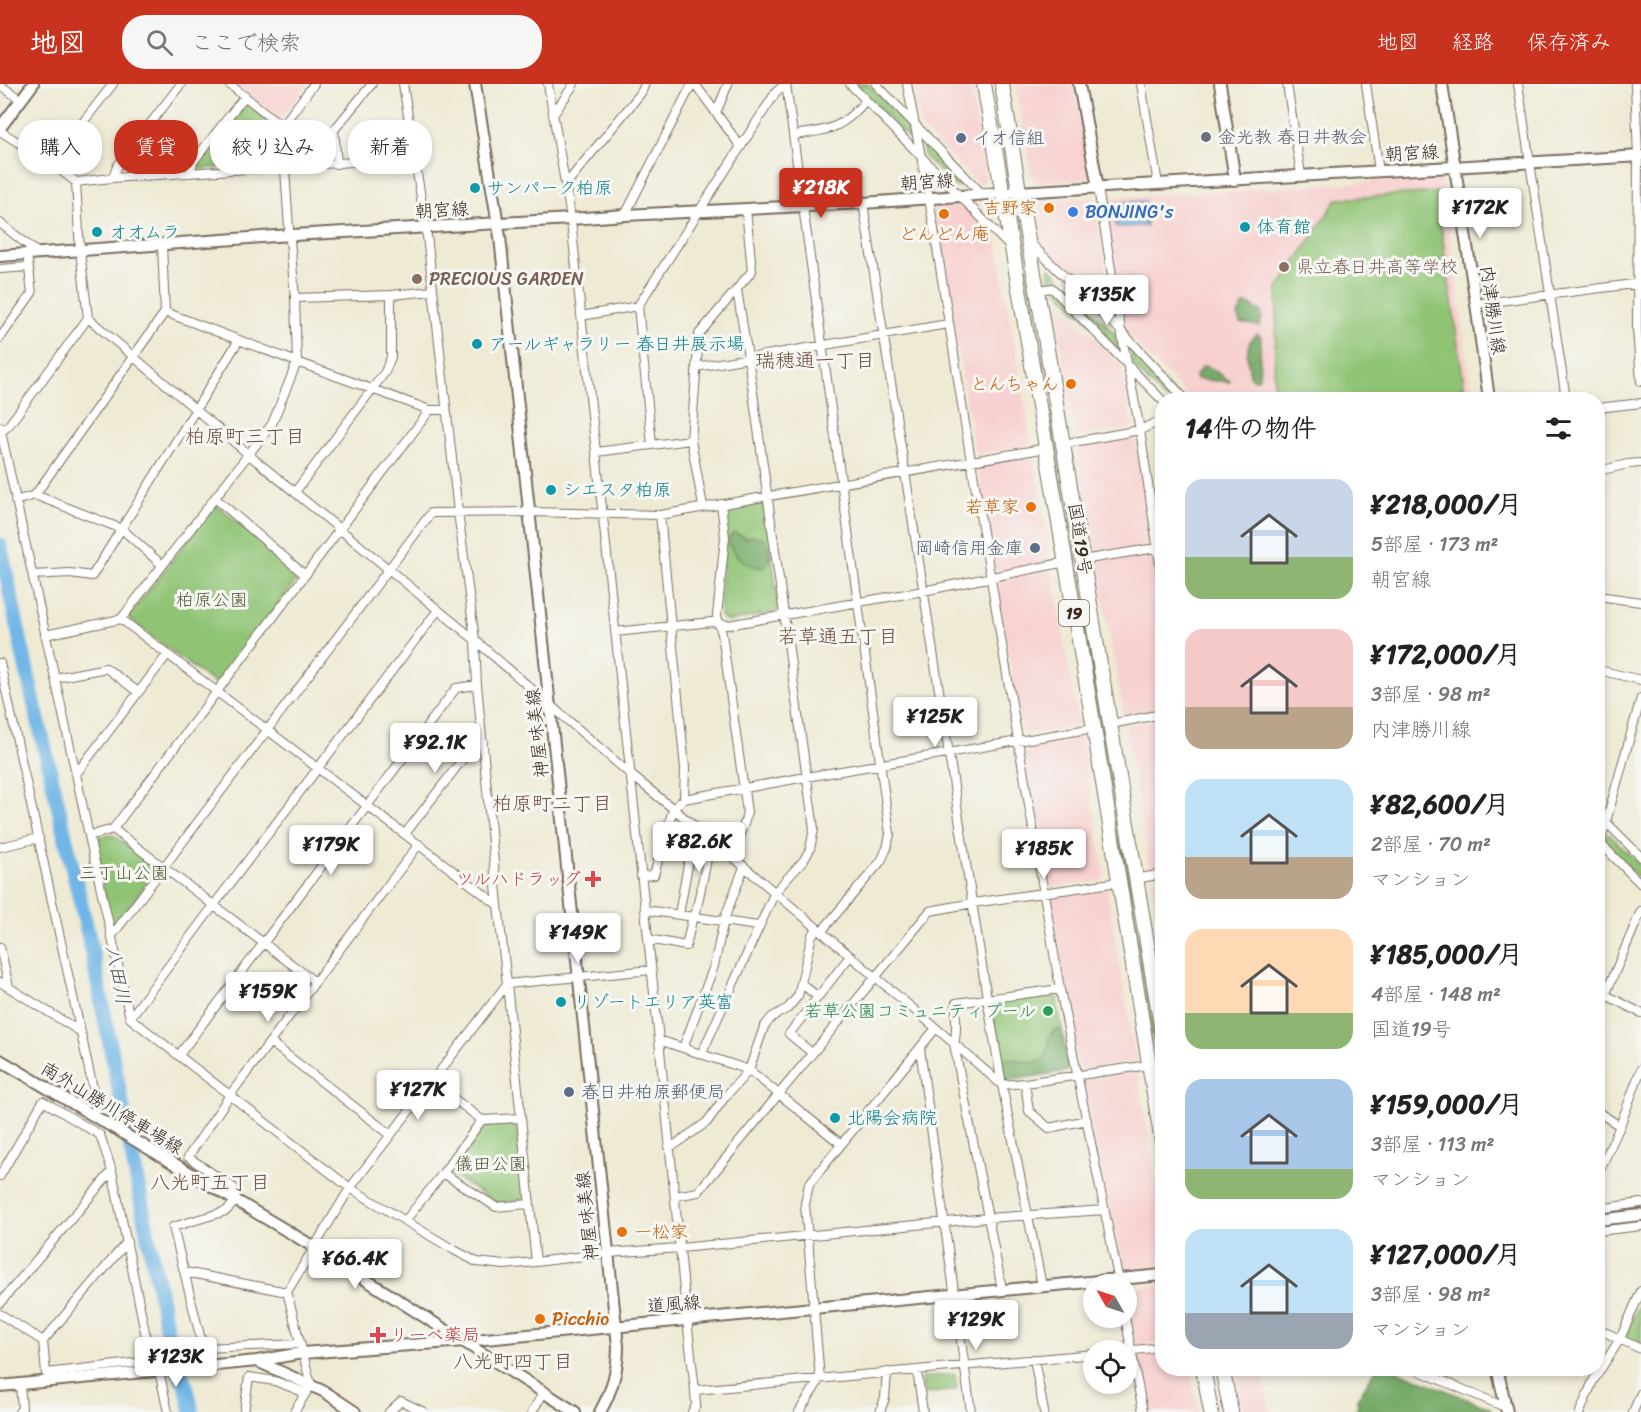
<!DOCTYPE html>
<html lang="ja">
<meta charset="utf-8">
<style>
:root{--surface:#fff;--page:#f6f6f6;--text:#222;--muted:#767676;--accent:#c8321e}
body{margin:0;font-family:Sriracha,"Klee One",sans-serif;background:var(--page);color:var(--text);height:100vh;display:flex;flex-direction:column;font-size:22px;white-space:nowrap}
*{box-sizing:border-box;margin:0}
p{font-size:20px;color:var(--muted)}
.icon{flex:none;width:33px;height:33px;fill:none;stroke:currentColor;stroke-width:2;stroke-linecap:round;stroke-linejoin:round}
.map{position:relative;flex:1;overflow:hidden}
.drawer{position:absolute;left:1155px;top:308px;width:450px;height:984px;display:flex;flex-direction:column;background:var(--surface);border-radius:24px;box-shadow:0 3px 9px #0003}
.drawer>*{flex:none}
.banner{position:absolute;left:18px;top:36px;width:570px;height:54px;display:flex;gap:12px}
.needle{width:39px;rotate:309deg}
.buttons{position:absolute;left:1083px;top:1190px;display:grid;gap:12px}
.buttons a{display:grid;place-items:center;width:54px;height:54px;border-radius:50%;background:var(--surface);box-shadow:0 3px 9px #0003;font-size:30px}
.price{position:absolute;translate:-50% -51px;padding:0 14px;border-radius:6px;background:#fff;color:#222;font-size:20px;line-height:39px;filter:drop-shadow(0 2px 3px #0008)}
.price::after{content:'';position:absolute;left:50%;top:36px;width:18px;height:14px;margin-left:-9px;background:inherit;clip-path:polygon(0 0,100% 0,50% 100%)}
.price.current{background:var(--accent);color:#fff}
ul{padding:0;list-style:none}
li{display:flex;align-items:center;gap:18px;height:150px;padding:0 30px}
li span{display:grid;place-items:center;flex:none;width:168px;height:120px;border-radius:18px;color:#555}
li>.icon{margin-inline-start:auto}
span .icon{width:72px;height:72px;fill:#fffc;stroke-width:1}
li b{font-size:26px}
h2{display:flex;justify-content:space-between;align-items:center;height:72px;padding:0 30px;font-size:26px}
.tag{padding:0 21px;border-radius:24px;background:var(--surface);box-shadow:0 3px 9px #0003;font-size:21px;line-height:54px}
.tag.current{background:var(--accent);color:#fff}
header{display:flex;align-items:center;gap:36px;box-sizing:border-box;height:84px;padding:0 30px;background:var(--accent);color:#fff}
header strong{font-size:28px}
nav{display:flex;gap:33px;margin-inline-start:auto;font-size:21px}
.search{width:420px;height:54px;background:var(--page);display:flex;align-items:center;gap:15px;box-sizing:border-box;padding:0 21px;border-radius:24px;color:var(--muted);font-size:22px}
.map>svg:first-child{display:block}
.built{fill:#f7d0cf}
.green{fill:#90c475;stroke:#66774a;stroke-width:1.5}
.forest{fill:#74aa66;stroke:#586a42;stroke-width:1.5}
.water{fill:#70b6e6;stroke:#567082;stroke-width:1.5}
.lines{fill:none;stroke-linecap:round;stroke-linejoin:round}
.river{stroke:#70b6e6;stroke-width:15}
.street-casing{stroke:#7a6d5e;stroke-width:10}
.secondary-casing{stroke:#7a6d5e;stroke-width:14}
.highway-casing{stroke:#7a6d5e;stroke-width:16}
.street{stroke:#fff;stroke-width:8}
.secondary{stroke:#fff;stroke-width:10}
.highway{stroke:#fff;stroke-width:14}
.worship-dot{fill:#6b7280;stroke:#f6f6f2;stroke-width:2}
.service-dot{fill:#5c6f8a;stroke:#f6f6f2;stroke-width:2}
.culture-dot{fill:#0f9aa8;stroke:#f6f6f2;stroke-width:2}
.food-dot{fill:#e8710a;stroke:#f6f6f2;stroke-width:2}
.shop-dot{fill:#3f7fe0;stroke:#f6f6f2;stroke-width:2}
.education-dot{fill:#8d6e63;stroke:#f6f6f2;stroke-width:2}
.health-dot{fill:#e0444e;stroke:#f6f6f2;stroke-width:2}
.leisure-dot{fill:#2e9e5b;stroke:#f6f6f2;stroke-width:2}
.labels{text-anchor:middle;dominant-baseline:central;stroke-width:6;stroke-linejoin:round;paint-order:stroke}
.shield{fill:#f6f6f2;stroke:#73675e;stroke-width:1.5}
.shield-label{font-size:16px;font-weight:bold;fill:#3b2a1e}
.worship-label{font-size:18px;fill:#5b616d;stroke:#f6f6f2;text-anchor:start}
.service-label{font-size:18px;fill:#4e5e75;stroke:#f6f6f2;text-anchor:start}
.street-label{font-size:18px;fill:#3b2a1e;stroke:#f6f6f2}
.culture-label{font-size:18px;fill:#0d838f;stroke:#f6f6f2;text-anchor:start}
.food-label{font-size:18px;fill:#c56008;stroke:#f6f6f2;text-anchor:end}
.shop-label{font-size:18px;fill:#366cbe;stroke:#f6f6f2;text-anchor:start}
.education-label{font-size:18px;fill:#785e54;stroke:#f6f6f2;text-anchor:start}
.park-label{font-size:18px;fill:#545838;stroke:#f6f6f2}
.health-label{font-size:18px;fill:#be3a42;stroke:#f6f6f2;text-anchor:end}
.leisure-label{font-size:18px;fill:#27864d;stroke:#f6f6f2;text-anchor:end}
.neighbourhood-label{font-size:20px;fill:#715041;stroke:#f6f6f2}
.water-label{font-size:20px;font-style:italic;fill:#4b545a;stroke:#f6f6f2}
</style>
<header>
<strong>地図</strong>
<div class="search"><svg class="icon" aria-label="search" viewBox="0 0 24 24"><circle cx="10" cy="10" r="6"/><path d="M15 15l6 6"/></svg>ここで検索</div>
<nav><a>地図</a><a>経路</a><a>保存済み</a></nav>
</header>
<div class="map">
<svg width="1641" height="1328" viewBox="0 0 1641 1328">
<rect width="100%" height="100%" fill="#f6f6f2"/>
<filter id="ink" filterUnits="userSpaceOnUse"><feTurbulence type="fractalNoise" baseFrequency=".0167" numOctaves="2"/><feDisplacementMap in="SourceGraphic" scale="12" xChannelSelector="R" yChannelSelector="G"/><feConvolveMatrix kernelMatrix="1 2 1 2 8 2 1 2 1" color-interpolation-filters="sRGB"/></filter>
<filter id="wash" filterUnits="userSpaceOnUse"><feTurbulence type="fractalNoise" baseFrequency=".008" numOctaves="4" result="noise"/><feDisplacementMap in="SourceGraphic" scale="24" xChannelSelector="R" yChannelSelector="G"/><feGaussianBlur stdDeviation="1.35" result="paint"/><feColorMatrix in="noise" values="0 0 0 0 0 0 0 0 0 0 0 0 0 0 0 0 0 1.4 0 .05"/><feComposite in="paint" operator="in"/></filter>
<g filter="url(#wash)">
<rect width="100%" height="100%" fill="#eeead4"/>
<path class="built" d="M235 0H308L282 33 278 34Z
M913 0H970L986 95 981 101 977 99 921 43Z
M1016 0H1074L1089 91 1087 95 1038 98 1032 93Z
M1436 94 1442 99 1473 315H1191L1126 249 1104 116 1106 114Z
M1091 114 1094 116 1113 230 1108 232 1045 168 1037 123 1041 117Z
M962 122 965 123 995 154 997 158 1031 358 1028 362 978 370 975 368 934 127 937 123Z
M1058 217 1120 280 1132 341 1130 344 1079 353 1076 351 1054 220Z
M1131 354 1135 357 1152 457 1149 461 1099 471 1095 470 1078 367 1081 363Z
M1030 371 1034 375 1051 475 1049 479 998 489 995 486 977 383 980 380Z
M1150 468 1154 470 1162 522V625L1124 632 1097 479 1099 476Z
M1050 486 1053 488 1078 642 1026 650 1022 646 997 499 1000 495Z
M1162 635V787L1150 789 1125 642Z
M1077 651 1081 653 1105 792 1102 796 1052 803 1048 801 1025 663 1027 659Z
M1162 794V863L1152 800 1153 796Z
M1104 804 1107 806 1136 976 1134 978 1082 986 1079 984 1050 814 1053 810Z
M1135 988 1138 990 1162 1133V1181L1125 1184 1122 1182 1082 998 1085 995Z
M1162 1201V1258L1139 1261 1136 1259 1127 1207 1129 1204Z
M1162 1269V1284H1190L1198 1328H1149L1139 1272Z
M1235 1284H1262L1269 1324 1275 1328H1243Z"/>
<path class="green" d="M854 0H868L909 41 912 58Z
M247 19 274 40 277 45 279 77 276 80 200 85 197 79 243 20Z
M922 54 968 101 955 102 924 72Z
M1436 108 1466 315H1337L1273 313 1278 205 1337 115Z
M1017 133H1018L1162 991V1012L1035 256 1032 221Z
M1050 184 1116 251 1119 268 1050 198 1048 189Z
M1130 264 1180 315H1165L1133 282Z
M761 418 765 420 779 525 777 528 727 538 720 532 724 427 726 424Z
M214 422H218L299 490V493L219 599 215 600 130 536 129 532Z
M1606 750H1609L1641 782V796L1605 760 1604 757Z
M110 751H113L155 783 156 787 116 840 110 839 93 757 94 754Z
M1054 909 1056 911 1069 985 1067 987 1007 997 1003 994 992 922 995 918Z
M513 1039 516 1041 524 1113 521 1116 497 1119 450 1090 449 1087 483 1043 487 1041Z
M1641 1216V1261L1627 1255 1625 1250Z
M955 1290 957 1306 924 1310 922 1294Z"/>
<path class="forest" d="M1244 220 1250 221 1261 228 1262 235 1259 242 1240 239 1238 231Z
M1257 250 1261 253 1259 294 1255 296 1251 294C1247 280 1243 259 1257 250Z
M1207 282 1230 297V298L1196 295 1195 293 1202 283Z
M734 449 746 454 753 452 763 454C771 464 774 476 762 484 742 480 739 476 728 460L731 451Z
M1055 945 1062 947 1068 985 1066 987 1008 996 1004 993 1002 977C1014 970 1030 985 1043 975 1052 967 1044 954 1055 945Z
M1377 1284H1391L1490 1324 1492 1328H1354L1358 1322 1357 1315Z"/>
<path class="water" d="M1145 117 1146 142 1116 143 1115 119Z"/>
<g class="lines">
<path class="river" d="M0 461 29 597 89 854 171 1268 174 1277 186 1301 192 1328"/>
</g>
</g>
<g filter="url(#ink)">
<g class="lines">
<defs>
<path id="street" d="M229 0 282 42
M403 0 427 152 458 428 475 556 477 601 498 821 507 900 536 1178
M548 0 570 128 596 368 659 956 687 1236 695 1306 696 1322 692 1328
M695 0 741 63
M786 0 890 750 887 764 881 777 821 848
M850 0 1010 163
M876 0 983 111
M907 0 929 114 971 377 1060 905 1119 1198
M1141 0 1158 100
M1287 0 1301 91
M1366 0 1379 87
M1518 0 1566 315
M1635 0 1638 72 1637 245 1641 297
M0 1 21 16
M716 29 728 0
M553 31 574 0
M0 47 51 79 76 98 112 94 414 74
M794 51C830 46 842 45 866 16
M51 79 113 0
M337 80 334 46 372 0
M190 89 193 78 245 12
M112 94 118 81 181 0
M76 98 80 167 88 234 248 370 475 556 630 690 728 769 936 944 1002 1001 1025 999 1149 981
M566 100 641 9 645 0
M1098 104 1121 247 1140 346 1162 494
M863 119 987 914 1002 1001 1042 1202
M625 131 692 0
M0 139 38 169
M1030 159 1121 247 1185 315
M0 185 28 183
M1037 206 1052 204 1162 316
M295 214 391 211 433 207
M1476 220 1641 199
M165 228 297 278 430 326H446
M581 232 638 222
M0 254 32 209 27 170
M696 283 948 240
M1598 324 1641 319
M0 343 76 690 89 752 130 934 350 1104 454 1166 477 1178 504 1181 536 1178 608 1169 680 1164 987 1134 1105 1126
M1 348 9 341 88 234
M1063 360 1140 346 1162 336
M652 361 638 222 776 8 785 0
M596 368 691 356
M1598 387 1628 380 1641 379
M295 408 385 288 391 273V211
M35 411 122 445 162 481
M215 414 305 491
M15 417 35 411 165 228 162 161
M721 420 725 453 717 532 722 550 747 728C744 746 738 754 728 769
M703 422 691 356 699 250 752 187 746 125
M660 431 685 684 684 715
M1082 476 1162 463
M33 491 70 489 92 492 239 256
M1598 512 1641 518
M121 535 272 340 297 278 295 214 289 144 282 42 314 0
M615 548 712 538 728 541 923 507 1066 478
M45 551 121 535 498 821
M0 579 96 1018 94 1032
M1598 586 1641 596
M55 594 106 584 138 608
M1111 640 1162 630
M76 690 167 571
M1598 730 1641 773
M405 750 475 659 483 658
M89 752 113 745
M1598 757 1641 800
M0 763 39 754
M1598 766 1641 614
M641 792 654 791 673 725 684 715 806 693 1094 644
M1136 795 1162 790
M645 826 758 842
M679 830 695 742
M695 833 711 756
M111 853 431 429 530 428 660 431 1047 364
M648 855 686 862 693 832
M0 863 9 903
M0 898 81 948
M315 898 113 745 430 326
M802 900 818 913
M1598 907 1641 929
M1598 928 1641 827
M130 934 214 821 438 526
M659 956 749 986 841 1060
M270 958 391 1051
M683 964 714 882 724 836 744 783
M920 965 971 1328
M702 969 775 808 804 776 810 765 814 745 748 273 737 206
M812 969 789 950 850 872
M179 971 456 604 477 601
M432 998 482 1036 521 1034
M1025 999 1029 1027 1049 1044 1087 1036
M1598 1028 1620 1042
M669 1063 676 1060 707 1038 725 1013 749 986 764 943 772 933 788 924 798 912 812 851 817 845
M443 1089 496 1123 529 1120
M1598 1090 1620 1042 1641 985
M0 1092 43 1017 100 1051 112 1087 151 1277 46 1289 43 1257 0 1230
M675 1112 698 1108 930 827 973 819 1119 798
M1598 1125 1641 1119
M405 1137 443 1089 482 1036
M1598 1147 1641 1142
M185 1188 287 1208
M1002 1205 954 960C958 947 955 932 956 919L1060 905
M0 1219 112 1087
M1125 1233 1143 1328
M1598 1245 1641 1265
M43 1257 127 1158
M299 1260 203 1264 173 1143 226 1127 236 1117 234 1104 188 1073 230 1011 419 760
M1126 1267 1162 1263
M1034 1275 1044 1328
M1412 1284 1505 1323
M917 1286 923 1328
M159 1287 168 1328
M695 1306 1094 1270
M19 1328 22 1324 20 1301
M244 1328 249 1293 275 1297 306 1309
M294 1328 311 1301 287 1208 350 1104 507 900 651 886
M389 1328 401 1317 424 1328
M532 1328 544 1308
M799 1328 820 1295 805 1120 809 1100 936 944
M880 1328 885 1314 887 1288
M1580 1328 1593 1297 1620 1255 1641 1207
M1633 1328 1641 1309"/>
<path id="secondary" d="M475 0 500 153 618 1262C618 1287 612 1307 600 1328
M1079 0 1098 104
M1220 0 1235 96
M1442 0 1476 220 1489 315
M0 44 33 0
M0 172 276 152 571 135 625 131 863 119 1002 109 1641 72
M0 976 314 1163 575 1328
M1598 1136 1641 1131
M257 1277 325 1308 355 1328
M1497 1284 1507 1328
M0 1302 257 1277 302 1269 464 1257 1162 1191"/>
<path id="highway" d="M984 0 1094 644 1162 1058
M1002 0 1017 95 1037 206 1162 948
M1203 1284 1211 1328
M1222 1284 1231 1328"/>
</defs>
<use href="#street" class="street-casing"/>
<use href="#secondary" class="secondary-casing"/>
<use href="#highway" class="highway-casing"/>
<use href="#street" class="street"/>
<use href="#secondary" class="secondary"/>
<use href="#highway" class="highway"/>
</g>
</g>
<circle class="worship-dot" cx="1206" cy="53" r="6"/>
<g class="service-dot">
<circle cx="961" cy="54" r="6"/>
<circle cx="1035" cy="464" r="6"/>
<circle cx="569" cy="1008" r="6"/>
</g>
<g class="culture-dot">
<circle cx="475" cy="104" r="6"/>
<circle cx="1245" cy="143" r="6"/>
<circle cx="97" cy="148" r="6"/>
<circle cx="477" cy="260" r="6"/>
<circle cx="551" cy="406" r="6"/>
<circle cx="561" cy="918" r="6"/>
<circle cx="835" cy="1034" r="6"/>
</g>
<g class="food-dot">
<circle cx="1049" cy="124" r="6"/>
<circle cx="944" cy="130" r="6"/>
<circle cx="1071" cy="300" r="6"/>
<circle cx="1031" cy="423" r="6"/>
<circle cx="622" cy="1148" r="6"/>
<circle cx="540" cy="1235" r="6"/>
</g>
<circle class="shop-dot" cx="1073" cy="128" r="6"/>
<g class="education-dot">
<circle cx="1284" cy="183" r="6"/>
<circle cx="417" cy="195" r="6"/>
</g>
<g class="health-dot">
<path d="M590 786h6v6h6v6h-6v6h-6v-6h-6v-6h6z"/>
<path d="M375 1242h6v6h6v6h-6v6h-6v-6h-6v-6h6z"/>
</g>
<circle class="leisure-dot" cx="1048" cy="927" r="6"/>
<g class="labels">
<rect class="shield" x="1059" y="516" width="30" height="26" rx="4.5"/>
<g class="shield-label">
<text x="1074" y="529">19</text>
</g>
<g class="worship-label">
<text x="1218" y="53">金光教 春日井教会</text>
</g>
<g class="service-label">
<text x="973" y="54">イオ信組</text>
<text x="1023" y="464" text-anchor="end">岡崎信用金庫</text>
<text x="581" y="1008">春日井柏原郵便局</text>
</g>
<g class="street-label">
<text transform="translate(1412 69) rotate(-3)">朝宮線</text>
<text transform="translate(927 98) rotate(-4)">朝宮線</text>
<text transform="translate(442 126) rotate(-3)">朝宮線</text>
<text transform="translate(1493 226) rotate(82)">内津勝川線</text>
<text transform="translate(1080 455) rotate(81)">国道19号</text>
<text transform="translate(537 649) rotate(-96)">神屋味美線</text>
<text transform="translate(112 1024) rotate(31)">南外山勝川停車場線</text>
<text transform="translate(587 1132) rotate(-96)">神屋味美線</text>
<text transform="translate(674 1220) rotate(-5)">道風線</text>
</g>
<g class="culture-label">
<text x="487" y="104">サンパーク柏原</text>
<text x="1257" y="143">体育館</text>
<text x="109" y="148">オオムラ</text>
<text x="489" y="260">アールギャラリー 春日井展示場</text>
<text x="563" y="406">シエスタ柏原</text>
<text x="573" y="918">リゾートエリア英富</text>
<text x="847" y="1034">北陽会病院</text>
</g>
<g class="food-label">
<text x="1037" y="124">吉野家</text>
<text x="944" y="150" text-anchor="middle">どんどん庵</text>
<text x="1059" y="300">とんちゃん</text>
<text x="1019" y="423">若草家</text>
<text x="634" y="1148" text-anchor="start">一松家</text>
<text x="552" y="1235" text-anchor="start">Picchio</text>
</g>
<g class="shop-label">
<text x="1085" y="128">BONJING's</text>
</g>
<g class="education-label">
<text x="1296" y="183">県立春日井高等学校</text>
<text x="429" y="195">PRECIOUS GARDEN</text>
</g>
<g class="park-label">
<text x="212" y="516">柏原公園</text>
<text x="124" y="789">三丁山公園</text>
<text x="491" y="1080">儀田公園</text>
</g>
<g class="health-label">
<text x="581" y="795">ツルハドラッグ</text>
<text x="390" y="1251" text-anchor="start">リーベ薬局</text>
</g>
<g class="leisure-label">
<text x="1036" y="927">若草公園コミュニティプール</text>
</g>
<g class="neighbourhood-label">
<text x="815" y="276">瑞穂通一丁目</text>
<text x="245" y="352">柏原町三丁目</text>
<text x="838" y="552">若草通五丁目</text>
<text x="552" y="719">柏原町二丁目</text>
<text x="210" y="1098">八光町五丁目</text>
<text x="513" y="1277">八光町四丁目</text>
</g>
<g class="water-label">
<text transform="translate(118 891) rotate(79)">八田川</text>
</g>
</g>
</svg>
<div class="buttons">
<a><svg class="needle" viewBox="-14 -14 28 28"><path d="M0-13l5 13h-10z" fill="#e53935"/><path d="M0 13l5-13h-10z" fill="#767676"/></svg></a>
<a><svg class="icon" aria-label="locate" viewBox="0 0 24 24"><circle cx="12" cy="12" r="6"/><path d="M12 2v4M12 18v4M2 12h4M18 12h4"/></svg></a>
</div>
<b class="price current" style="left:821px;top:135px">¥218K</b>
<b class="price" style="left:1480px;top:155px">¥172K</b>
<b class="price" style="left:1107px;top:242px">¥135K</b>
<b class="price" style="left:935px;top:664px">¥125K</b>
<b class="price" style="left:435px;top:690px">¥92.1K</b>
<b class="price" style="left:699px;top:789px">¥82.6K</b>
<b class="price" style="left:331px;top:792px">¥179K</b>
<b class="price" style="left:1044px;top:796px">¥185K</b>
<b class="price" style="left:578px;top:880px">¥149K</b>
<b class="price" style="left:268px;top:939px">¥159K</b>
<b class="price" style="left:418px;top:1037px">¥127K</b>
<b class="price" style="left:355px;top:1206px">¥66.4K</b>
<b class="price" style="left:976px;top:1267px">¥129K</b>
<b class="price" style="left:176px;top:1304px">¥123K</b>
<div class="banner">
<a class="tag">購入</a>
<a class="tag current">賃貸</a>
<a class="tag">絞り込み</a>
<a class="tag">新着</a>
</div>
<section class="drawer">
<h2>14件の物件<svg class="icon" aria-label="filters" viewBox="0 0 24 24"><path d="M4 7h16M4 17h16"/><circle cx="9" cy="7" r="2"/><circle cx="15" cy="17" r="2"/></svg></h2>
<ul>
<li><span style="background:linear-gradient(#c9d6e8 65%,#8fb573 0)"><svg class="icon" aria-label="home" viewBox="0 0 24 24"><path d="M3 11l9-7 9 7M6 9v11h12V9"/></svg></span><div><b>¥218,000/月</b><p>5部屋 · 173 m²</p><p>朝宮線</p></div></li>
<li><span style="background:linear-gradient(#f6c9c9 65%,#b9a48a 0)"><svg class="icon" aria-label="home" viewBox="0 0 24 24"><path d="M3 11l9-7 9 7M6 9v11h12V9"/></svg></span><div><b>¥172,000/月</b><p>3部屋 · 98 m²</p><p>内津勝川線</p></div></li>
<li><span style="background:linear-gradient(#bfe0f5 65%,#b9a48a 0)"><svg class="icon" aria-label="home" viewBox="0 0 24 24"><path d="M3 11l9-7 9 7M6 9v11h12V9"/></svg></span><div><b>¥82,600/月</b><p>2部屋 · 70 m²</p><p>マンション</p></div></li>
<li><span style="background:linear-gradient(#ffd9b3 70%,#8fb573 0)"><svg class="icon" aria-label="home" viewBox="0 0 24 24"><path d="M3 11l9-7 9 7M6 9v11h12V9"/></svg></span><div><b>¥185,000/月</b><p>4部屋 · 148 m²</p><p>国道19号</p></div></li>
<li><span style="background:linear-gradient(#a9c7e8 75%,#8fb573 0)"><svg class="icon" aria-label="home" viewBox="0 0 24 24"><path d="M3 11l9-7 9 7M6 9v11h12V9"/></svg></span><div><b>¥159,000/月</b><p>3部屋 · 113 m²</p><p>マンション</p></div></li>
<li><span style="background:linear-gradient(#bfe0f5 70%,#9aa5b1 0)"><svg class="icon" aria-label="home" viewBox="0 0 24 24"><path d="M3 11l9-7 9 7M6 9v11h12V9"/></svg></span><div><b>¥127,000/月</b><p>3部屋 · 98 m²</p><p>マンション</p></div></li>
</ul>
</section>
</div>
